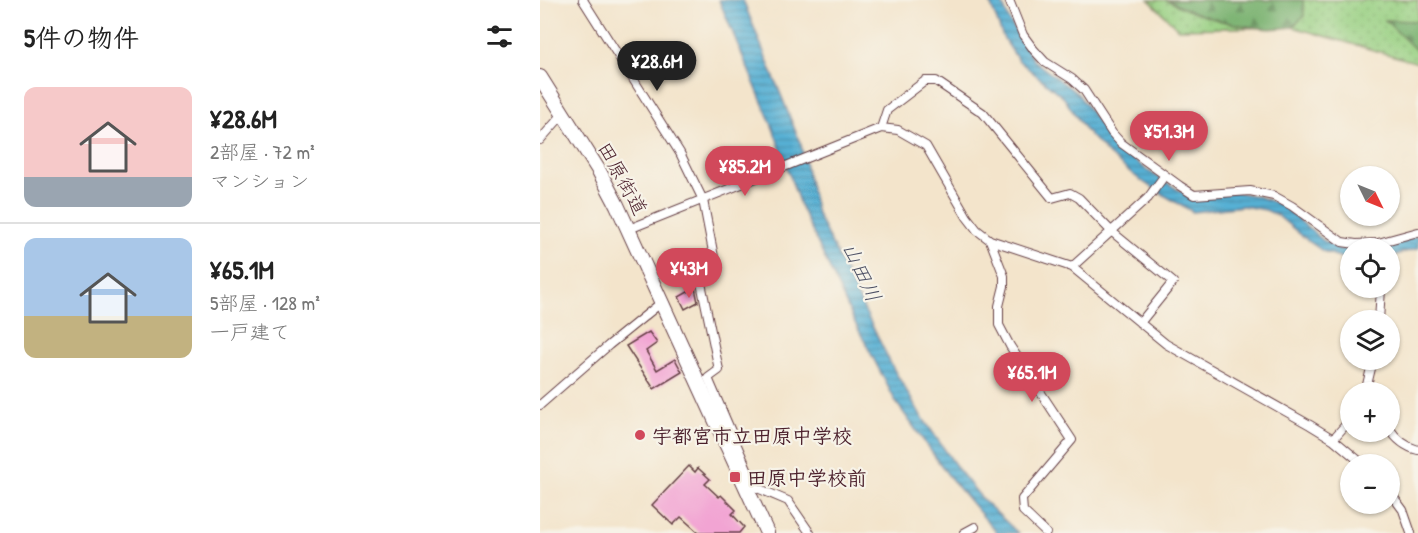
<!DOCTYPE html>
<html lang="ja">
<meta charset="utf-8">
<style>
:root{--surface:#fff;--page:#f6f6f6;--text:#222;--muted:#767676;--line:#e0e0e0;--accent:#d1495b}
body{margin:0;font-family:"Patrick Hand","Klee One",sans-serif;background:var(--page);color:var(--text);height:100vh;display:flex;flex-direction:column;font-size:22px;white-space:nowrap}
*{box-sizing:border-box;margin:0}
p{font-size:20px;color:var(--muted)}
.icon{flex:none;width:33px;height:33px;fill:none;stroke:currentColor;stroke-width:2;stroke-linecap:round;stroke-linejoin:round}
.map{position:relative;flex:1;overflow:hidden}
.drawer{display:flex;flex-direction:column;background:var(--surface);width:540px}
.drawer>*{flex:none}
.needle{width:39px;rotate:133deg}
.fabs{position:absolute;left:800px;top:166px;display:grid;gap:12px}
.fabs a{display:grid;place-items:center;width:60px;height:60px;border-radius:50%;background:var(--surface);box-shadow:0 2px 4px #0004;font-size:30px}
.price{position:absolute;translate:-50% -51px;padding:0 14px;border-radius:21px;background:var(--accent);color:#fff;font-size:20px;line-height:39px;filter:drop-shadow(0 2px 3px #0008)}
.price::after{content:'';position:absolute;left:50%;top:36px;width:18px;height:14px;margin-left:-9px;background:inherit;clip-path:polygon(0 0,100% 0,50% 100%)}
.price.active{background:#222;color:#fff}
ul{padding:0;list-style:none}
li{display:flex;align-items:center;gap:18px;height:150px;padding:0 24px}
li+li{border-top:2px solid var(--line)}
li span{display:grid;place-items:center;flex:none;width:168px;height:120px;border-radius:12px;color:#555}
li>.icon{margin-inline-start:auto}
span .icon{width:72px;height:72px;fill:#fffc;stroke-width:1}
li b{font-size:26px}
h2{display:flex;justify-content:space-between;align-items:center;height:72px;padding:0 24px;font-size:26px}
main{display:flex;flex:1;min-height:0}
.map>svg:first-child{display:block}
.grass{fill:url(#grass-dots);stroke:#727857;stroke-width:1.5}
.forest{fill:url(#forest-firs);stroke:#62684e;stroke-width:1.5}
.water{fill:url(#water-rules);stroke:#506880;stroke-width:1.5}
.building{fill:#f2a4d3}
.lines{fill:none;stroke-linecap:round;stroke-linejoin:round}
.street-casing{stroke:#633d43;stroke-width:10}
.primary-casing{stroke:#633d43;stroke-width:16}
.street{stroke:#fff;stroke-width:8}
.primary{stroke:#fff;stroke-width:14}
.poi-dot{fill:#d1495b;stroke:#f7f3e8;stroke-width:2}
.labels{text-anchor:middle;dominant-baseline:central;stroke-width:4.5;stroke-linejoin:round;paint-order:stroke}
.street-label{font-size:20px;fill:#4a1f2b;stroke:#f7f3e8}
.poi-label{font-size:20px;font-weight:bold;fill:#4a1f2b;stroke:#f7f3e8;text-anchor:start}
.water-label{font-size:21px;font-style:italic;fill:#4f5266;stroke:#f7f3e8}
</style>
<main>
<section class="drawer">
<h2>5件の物件<svg class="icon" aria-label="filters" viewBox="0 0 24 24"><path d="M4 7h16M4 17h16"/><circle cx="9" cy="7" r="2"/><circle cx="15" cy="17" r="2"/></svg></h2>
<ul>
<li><span style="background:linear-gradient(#f6c9c9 75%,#9aa5b1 0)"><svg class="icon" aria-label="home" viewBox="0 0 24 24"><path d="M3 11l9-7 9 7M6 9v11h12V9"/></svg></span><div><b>¥28.6M</b><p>2部屋 · 72 m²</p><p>マンション</p></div></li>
<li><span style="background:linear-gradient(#a9c7e8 65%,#c2b280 0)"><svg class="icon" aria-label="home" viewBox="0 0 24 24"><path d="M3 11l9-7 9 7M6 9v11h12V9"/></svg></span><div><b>¥65.1M</b><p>5部屋 · 128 m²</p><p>一戸建て</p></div></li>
</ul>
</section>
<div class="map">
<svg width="878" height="533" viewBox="0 0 878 533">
<defs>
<pattern id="grass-dots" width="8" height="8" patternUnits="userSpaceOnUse" patternTransform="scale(1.5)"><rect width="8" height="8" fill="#99d083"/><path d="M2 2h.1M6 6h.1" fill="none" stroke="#85b271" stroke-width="1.8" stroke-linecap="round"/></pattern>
<pattern id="forest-firs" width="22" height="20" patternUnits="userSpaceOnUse" patternTransform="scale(1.5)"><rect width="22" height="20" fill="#7ab271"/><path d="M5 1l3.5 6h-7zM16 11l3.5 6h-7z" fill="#66905d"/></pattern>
<pattern id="water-rules" width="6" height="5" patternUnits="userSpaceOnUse" patternTransform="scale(1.5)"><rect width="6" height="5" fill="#57b0d4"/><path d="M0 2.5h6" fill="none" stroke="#4a8fac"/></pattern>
</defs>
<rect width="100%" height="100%" fill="#f7f3e8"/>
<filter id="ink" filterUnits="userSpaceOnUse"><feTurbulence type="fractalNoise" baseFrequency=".0167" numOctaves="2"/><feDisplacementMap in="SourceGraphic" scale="12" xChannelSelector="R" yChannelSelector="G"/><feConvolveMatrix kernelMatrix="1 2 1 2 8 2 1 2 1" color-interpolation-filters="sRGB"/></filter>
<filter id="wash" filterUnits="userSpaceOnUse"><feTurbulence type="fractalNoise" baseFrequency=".008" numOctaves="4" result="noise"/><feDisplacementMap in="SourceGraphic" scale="24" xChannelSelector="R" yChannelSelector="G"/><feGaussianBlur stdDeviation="1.35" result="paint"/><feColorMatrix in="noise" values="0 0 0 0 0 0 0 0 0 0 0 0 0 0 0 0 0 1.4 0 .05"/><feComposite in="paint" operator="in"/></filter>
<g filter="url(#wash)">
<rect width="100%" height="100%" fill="#f3e4cb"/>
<path class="grass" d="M609 0H878V63L753 27 638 29Z"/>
<path class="forest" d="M627 0H763L764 16 753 27C743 28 731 30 721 28 690 25 654 15 627 0Z
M845 20 878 21V51H877Z"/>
<path class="water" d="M179 0H203L261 145 277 214 353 368 380 414 418 469 443 500 478 533H457L408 475 356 402 314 321 260 205 233 128Z
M449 0H461L469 20 493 60 538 94 572 142 608 171 640 191 658 199 696 192 717 196 741 205 784 241 801 249H810V261L783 251 767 240 737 215 726 210 703 206 653 212 617 191 599 179 570 156 546 131 524 98 478 60 463 37Z
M878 236V248L849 257V249H825Z"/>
<g id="blocks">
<path class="building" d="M155 288 158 302 145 309 139 297Z
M109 332 117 343 106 351 117 370 135 359 142 372 114 389 86 346Z
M149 466 155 472 158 468 170 479 165 484 179 497 181 495 196 510 192 514 204 527 199 533H159L141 517 133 525 112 505Z"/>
</g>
</g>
<g filter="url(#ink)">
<use href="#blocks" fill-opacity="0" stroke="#633d43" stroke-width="1.5"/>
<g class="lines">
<defs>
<path id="street" d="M43 0 140 153 163 200 174 257 160 278 179 370 168 378 215 487 248 501 270 533
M469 0 483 35 494 50 505 62 532 79 544 90 572 133 581 143 640 186 654 195 710 191 734 196 752 206 802 242 816 244 838 243
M341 128 347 110 385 81H396L443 113 512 198 530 193 539 198 571 231 633 282 600 323
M0 140 23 114
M89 229 341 128 358 130 386 146 427 217 437 230 450 240 532 267 626 344 770 425 793 439 824 465
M450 240 464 276V286L459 306V325L470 346 532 440 482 499 483 511 506 533
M838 249V243L878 232
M532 267 608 198 625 175
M839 321 841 288
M825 393 833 360
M0 405 69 345 122 302
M849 428C856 439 866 447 878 450
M793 439 810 420
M849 491 863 510 871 533
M424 533 435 527"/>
<path id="primary" d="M0 77 59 171 77 205 227 533"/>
</defs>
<use href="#street" class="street-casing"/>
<use href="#primary" class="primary-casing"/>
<use href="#street" class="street"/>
<use href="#primary" class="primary"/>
</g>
</g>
<g class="poi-dot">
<circle cx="100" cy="435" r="6"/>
<rect x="189" y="471" width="12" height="12" rx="3"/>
</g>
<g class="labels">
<g class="street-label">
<text transform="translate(83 178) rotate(61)">田原街道</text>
</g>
<g class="poi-label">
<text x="112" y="435">宇都宮市立田原中学校</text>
<text x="207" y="477">田原中学校前</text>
</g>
<g class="water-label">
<text transform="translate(322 272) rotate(65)">山田川</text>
</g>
</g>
</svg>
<div class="fabs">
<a><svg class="needle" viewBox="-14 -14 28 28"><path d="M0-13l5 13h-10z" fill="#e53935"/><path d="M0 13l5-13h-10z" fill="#767676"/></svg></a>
<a><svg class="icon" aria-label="locate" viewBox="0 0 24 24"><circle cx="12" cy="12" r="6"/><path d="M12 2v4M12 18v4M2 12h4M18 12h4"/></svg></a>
<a><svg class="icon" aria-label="layers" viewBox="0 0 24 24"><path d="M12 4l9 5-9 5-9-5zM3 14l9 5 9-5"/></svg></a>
<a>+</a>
<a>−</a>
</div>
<b class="price active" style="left:117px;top:92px">¥28.6M</b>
<b class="price" style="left:629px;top:162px">¥51.3M</b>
<b class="price" style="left:205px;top:197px">¥85.2M</b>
<b class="price" style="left:149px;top:299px">¥43M</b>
<b class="price" style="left:492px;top:403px">¥65.1M</b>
</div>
</main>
